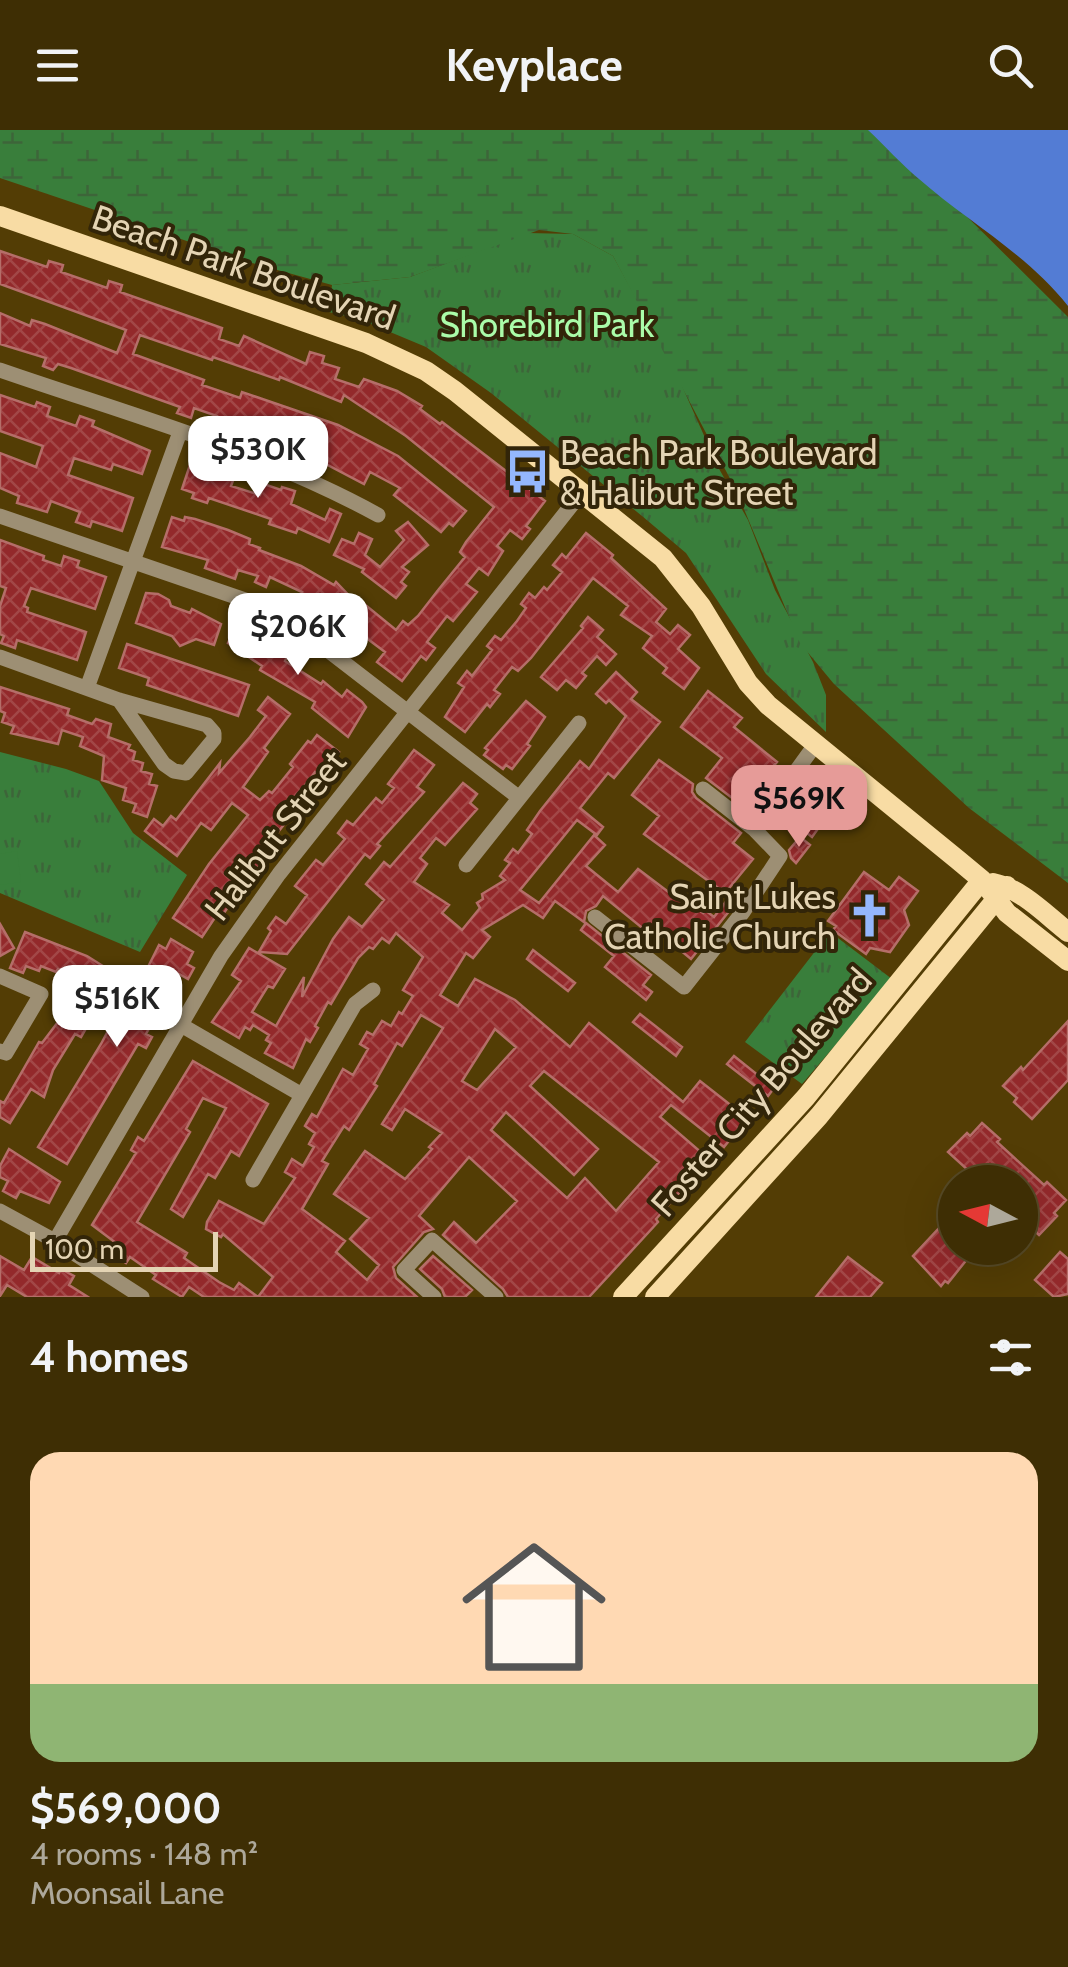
<!DOCTYPE html>
<meta charset="utf-8">
<style>
:root{--surface:#3e2e04;--page:#45360e;--text:#f1f3f6;--muted:#ada89a;--line:#574a26;--accent:#e69b98}
body{margin:0;font-family:Cabin,sans-serif;background:var(--page);color:var(--text);height:100vh;display:flex;flex-direction:column;font-size:38px;white-space:nowrap}
*{box-sizing:border-box;margin:0}
p{font-size:32px;color:var(--muted)}
.icon{flex:none;width:55px;height:55px;fill:none;stroke:currentColor;stroke-width:2;stroke-linecap:round;stroke-linejoin:round}
.map{position:relative;height:1167px;overflow:hidden}
.side{display:flex;flex-direction:column;background:var(--surface);flex:1}
.side>*{flex:none}
.needle{width:65px;rotate:277deg}
.controls{position:absolute;left:938px;top:1035px;display:grid;gap:20px}
.controls a{display:grid;place-items:center;width:100px;height:100px;border-radius:50%;background:var(--surface);box-shadow:0 10px 40px #0002,0 0 0 2px var(--line);font-size:50px}
.scale{position:absolute;left:30px;bottom:25px;width:188px;box-sizing:border-box;padding-left:10px;border:5px solid #e4d4b4;border-top:0;font-size:28px;line-height:35px;white-space:nowrap;color:#e4d4b4;-webkit-text-stroke:8px #322509;paint-order:stroke}
.price{position:absolute;translate:-50% -85px;padding:0 22px;border-radius:20px;background:#fff;color:#222;font-size:32px;line-height:65px;filter:drop-shadow(0 2px 5px #0008)}
.price::after{content:'';position:absolute;left:50%;top:60px;width:30px;height:22px;margin-left:-15px;background:inherit;clip-path:polygon(0 0,100% 0,50% 100%)}
.price.selected{background:var(--accent);color:#111}
ul{padding:0;list-style:none}
li{display:grid;align-content:center;gap:20px;height:530px;padding:0 30px}
li+li{border-top:2px solid var(--line)}
li span{display:grid;place-items:center;height:310px;border-radius:30px;color:#555}
li>.icon{margin-inline-start:auto}
span .icon{width:180px;height:180px;fill:#fffc;stroke-width:1}
li b{font-size:42px}
h2{display:flex;justify-content:space-between;align-items:center;height:120px;padding:0 30px;font-size:42px}
header{display:flex;justify-content:space-between;align-items:center;height:130px;padding:0 30px;background:var(--surface);font-size:45px;font-weight:700}
.map>svg:first-child{display:block}
.grass{fill:url(#grass-tufts)}
.wetland{fill:url(#wetland-marsh)}
.garden{fill:#397e3b}
.water{fill:#537cd4}
.building{fill:url(#building-cross-hatch);stroke:#b56e69;stroke-width:2.5;fill-rule:evenodd}
.lines{fill:none;stroke-linecap:round;stroke-linejoin:round}
.minor{stroke:#9d8f74;stroke-width:15}
.major{stroke:#f8dca4;stroke-width:20}
.labels{text-anchor:middle;dominant-baseline:central;stroke-width:8;stroke-linejoin:round;paint-order:stroke}
.street-label{font-size:35px;fill:#e4d4b4;stroke:#322509}
.park-label{font-size:35px;fill:#aafca9;stroke:#322509}
.poi-label{font-size:35px;fill:#e4d4b4;stroke:#322509;text-anchor:start}
</style>
<header><svg class="icon" aria-label="menu" viewBox="0 0 24 24"><path d="M4 6h16M4 12h16M4 18h16"/></svg>Keyplace<svg class="icon" aria-label="search" viewBox="0 0 24 24"><circle cx="10" cy="10" r="6"/><path d="M15 15l6 6"/></svg></header>
<div class="map">
<svg width="1068" height="1167" viewBox="0 0 1068 1167">
<defs>
<pattern id="grass-tufts" width="24" height="20" patternUnits="userSpaceOnUse" patternTransform="scale(2.5)"><rect width="24" height="20" fill="#397e3b"/><path d="M3 7l-1-3M5 7V3M7 7l1-3M15 17l-1-3M17 17v-4M19 17l1-3" fill="none" stroke="#3d6539"/></pattern>
<pattern id="wetland-marsh" width="20" height="14" patternUnits="userSpaceOnUse" patternTransform="scale(2.5)"><rect width="20" height="14" fill="#397e3b"/><path d="M1 5h8M5 5V1M11 12h8M15 12V8" fill="none" stroke="#3d6539"/></pattern>
<pattern id="building-cross-hatch" width="8" height="8" patternUnits="userSpaceOnUse" patternTransform="scale(2.5)"><rect width="8" height="8" fill="#93292b"/><path d="M0 0l8 8M0 8l8-8" fill="none" stroke="#a24747"/></pattern>
</defs>
<rect width="100%" height="100%" fill="#533d05"/>
<path class="grass" d="M527 103 573 104 613 126 674 238 718 337 748 390 775 460 813 532 826 565V602L766 544 686 423 642 386 491 263 426 217 359 189 329 182 332 155 410 147Z
M0 622 66 639 99 651 133 703 187 745 140 822 0 763Z
M830 802 892 849 802 954 745 912Z"/>
<path class="wetland" d="M0 0H871L925 45 1068 187V753L969 678 834 554 800 513 736 360 613 126 573 104 539 100 410 147 332 155 252 133 0 48Z"/>
<path class="garden" d="M17 721 21 752 0 755V724Z"/>
<path class="water" d="M868 0H1068V176C1027 124 968 92 919 49 901 34 885 16 868 0Z"/>
<path class="building" d="M0 121 47 137 49 131 63 135 61 142 107 158 109 151 122 155 120 162 222 198 219 209 239 216 244 206 306 234 310 222 324 226 322 233 339 238 335 249 359 257 364 249 397 261 422 276 420 279 440 294 442 292 545 371 526 396 530 399 522 409 510 400 497 416 503 421 488 445 479 438 466 454 477 462 453 491 447 486 427 512 435 518 426 530 421 526 402 551 377 532 385 522 369 510 358 503 348 514 337 506 342 499 327 487 322 494 310 485 313 482 296 472 302 462 270 447 266 457 255 452 258 446 238 440 235 449 205 438 208 430 162 417 172 387 184 391 185 387 195 389 228 400 250 409 249 414 260 418 259 420 301 436 334 455 336 452 360 477 363 473 396 500 403 491 408 495 418 486 439 459 465 427 460 422 466 412 494 377 406 306 344 265 341 272 280 247 279 250 213 227 212 230 140 205 133 224 204 250 202 255 240 268 242 262 338 295 398 326 466 381 453 396 449 393 441 402 394 365 400 358 370 342 364 354 318 330 304 327 307 321 245 299 243 305 229 300 231 294 216 289 217 286 194 278 191 288 177 283 180 277 71 238 58 234 53 240 43 236 46 228 0 214V183L30 196 32 190 45 194 117 223 126 200 0 154Z
M0 265 35 277 37 272 50 277 47 286 76 296 80 286 94 291 92 296 150 321 142 344 113 334 111 340 74 328 68 345 133 368 122 401 92 391 90 397 76 392 80 382 51 371 47 382 17 373 19 366 0 358V323L36 337 43 316 0 301Z
M192 329 202 333 201 335 235 345 231 356 260 365 264 354 281 360 282 357 295 361 291 374 304 380 325 390 330 379 341 384 329 412 298 398 296 403 269 394 271 389 209 368 207 373 192 368 194 363 182 359Z
M408 392 428 415 402 437 409 442 401 452 406 456 396 468 362 442 364 439 334 425 342 409 354 414 359 403 372 409 365 425 380 437 404 410 396 401Z
M586 403 613 425 611 428 666 479 656 492 670 504 678 495 690 505 678 519 699 538 684 559 663 543 667 538 643 518 652 506 621 485 628 476 593 448 531 528 518 541 512 537 494 560 500 564 490 577 487 574 465 602 445 587 464 557 458 553 467 541 472 546 492 520 487 516 495 506 501 510 517 491 526 478 521 474 529 463 535 468 544 457 547 460 562 442 553 435 562 424 566 428Z
M0 410 44 426 43 430 61 436 64 426 79 431 77 437 106 447 95 479 31 458 24 476 28 478 27 482 86 502 77 530 17 510 15 518 1 513 4 506 0 504V476L6 458 0 456Z
M146 463 158 464 169 470 171 476 190 483 192 479 221 494 214 515 196 509 180 516 172 506 136 493Z
M588 487 603 500 597 507 616 524 606 535 597 526 582 543 586 546 576 558 566 550 557 560 541 547 583 498 581 496Z
M238 490 290 520 285 531 321 554 323 551 342 567 347 560 362 572 366 577 348 607 312 578 315 572 260 540 262 536 228 513Z
M127 514 249 555 238 586 147 555 149 548 119 538Z
M616 542 637 562 631 569 660 592 614 648 608 643 580 678 603 697 597 705 577 690 520 760 539 773 594 705 605 715 586 736 618 762 638 739 683 773 685 770 703 783 705 780 714 787 731 765 738 770 691 829 650 795 646 801 603 766 596 776 586 781 584 792 555 771 543 788 523 775 482 800 490 807 473 828 466 823 440 865 458 876 475 849 515 870 570 917 589 893 683 972 700 951 747 988 724 1017 671 975 660 987 711 1031 689 1058 686 1055 656 1089 658 1092 589 1167H508L503 1159 443 1105 454 1092 476 1113 517 1071 469 1027 419 1086 433 1099 424 1102 393 1137 396 1148 417 1167H258L273 1147 223 1104 221 1107 206 1099 207 1092 219 1071 264 1094 295 1048 285 1042 292 1029 303 1036 314 1017 309 1014 315 1003 305 996 312 984 317 987 343 939 353 945 368 919 360 914 367 902 373 905 382 891 391 896 399 882 402 884 413 866 403 860 423 827 396 803 389 813 382 808 373 819 369 817 358 828 331 874 328 872 315 896 318 898 310 912 306 909 293 938 265 923 271 913 266 910 269 905 253 895 250 900 245 897 239 908 212 892 241 851 232 845 249 818 285 839 273 858 268 856 252 882 276 896 304 847 302 867 333 809 349 787 362 797 384 770 366 754 384 732 390 737 463 653 477 664 470 673 477 679 445 715 436 708 420 728 427 734 414 752 449 775 442 783 462 800 480 778 477 773 483 769 482 764 505 750 500 746 510 733 505 730 513 719 518 723 532 704 527 700 540 681 580 631 589 639 626 586 609 570 606 573 596 564ZM421 885 443 898 382 994 392 1000 405 979 442 1003 429 1017 432 1019 405 1049 365 1021 334 1064 369 1088 350 1109 379 1135 367 1150 336 1122 345 1111 302 1079 328 1034 322 1031 344 996 349 1000 377 956 374 954 397 913 402 916ZM495 899 516 917 477 960 462 951ZM544 941 659 1032 616 1081 585 1048 567 1068 491 1000 506 982 574 1045 598 1019 530 956Z
M0 557 69 579 67 585 92 594 96 589 111 594 108 607 130 615 128 619 135 622 133 630 143 633 141 641 152 644 149 654 157 656 147 687 133 682 136 674 123 670 126 658 102 650 104 626 80 616 83 607 62 600 58 614 11 603 14 596 2 592 5 583 0 581Z
M708 561 742 588 734 597 777 632 745 669 752 675 748 680 706 648 722 628 681 597Z
M268 567 290 584 264 618 268 622 243 657 260 670 269 661 272 663 293 637 290 634 308 611 311 613 317 605 339 622 323 648 315 642 300 662 306 667 255 731 260 735 251 746 242 739 224 765 232 771 224 783 220 780 202 807 173 788 209 734 248 685 232 673 211 700 201 693 177 726 145 701 154 689 163 696 171 686 176 690 220 633 219 643 250 607 266 586 258 580Z
M526 571 545 587 527 614 530 616 512 639 506 635 503 639 484 625 488 620 485 618Z
M414 620 434 635 417 657 424 662 377 714 380 716 370 728 365 724 287 824 259 822 271 801 268 798 276 787 286 794 307 765 295 756 316 730 323 735 345 709 338 703 347 691 353 695 376 668 382 673 394 658 388 654Z
M659 630 693 654 692 662 696 668 741 703 733 713 753 729 725 763 644 704 659 686 632 665Z
M806 646 838 671 812 707 794 693 813 669 798 658Z
M800 707 810 715 796 733 791 728 789 720Z
M864 742 889 760 899 747 918 761 904 780 909 795 890 822 870 818 866 824 833 800 836 796 828 791Z
M586 793 651 845 643 855 652 862 646 870 605 837 614 826 581 800Z
M0 794 14 818 0 826Z
M25 802 87 826 117 845 81 907 75 904 53 940 44 967 31 959 10 993 0 987V971L4 973 39 912 42 913 74 871 82 876 93 856 58 839 56 842 41 836 39 841 26 836 23 843 10 838Z
M171 809 193 822 187 834 194 838 188 849 179 844 146 904 152 907 146 918 138 914 67 1034 38 1017 101 914 131 858 139 847 142 849 159 815 166 819Z
M533 820 575 853 568 861 527 829Z
M640 884 682 917 676 926 633 892Z
M1068 891V950L1032 989 1014 972 1017 968 1003 956 1021 937 1023 940Z
M734 926 774 958 768 966 727 934Z
M193 931 268 974 239 1026 231 1021 215 1048 208 1044 183 1087 171 1079 226 978 203 968 186 999 190 1002 137 1092 187 1123 184 1128 219 1152 234 1160 239 1153 258 1167H204L189 1157 182 1167 153 1149 156 1145 130 1127 126 1133 114 1125 120 1116 92 1095 136 1023 131 1020 138 1007 144 1011Z
M982 993 1000 1009 997 1012 1044 1055 1047 1052 1066 1070 1054 1083 1057 1086 1039 1105 1020 1088V1052H981L948 1022 967 1003 970 1006Z
M9 1019 60 1052 49 1073 20 1061 16 1068 3 1061 8 1051 0 1047V1036Z
M955 1081V1118H976L948 1153 945 1151 941 1156 913 1126Z
M1060 1122 1068 1129V1164L1054 1167 1035 1150Z
M0 1126 24 1140 32 1127 59 1143 61 1139 74 1146 69 1155 88 1167H27L7 1155 0 1166Z
M433 1126 472 1160 465 1167H445L442 1159 420 1139Z
M848 1127 882 1153 870 1167H816Z"/>
<g class="lines">
<path class="minor" d="M0 240C127 284 260 320 378 385
M0 386 277 481 518 667
M0 527 119 570 207 595 214 603V609L186 643 174 641 164 634 119 570
M87 558 180 302
M754 699 815 615
M466 735 579 593
M595 787 684 857 743 782 780 726 754 699 703 659
M0 846 41 864 6 923 0 921
M181 895 302 965
M253 1050 355 874 373 860
M0 1081 55 1111 142 1167
M55 1111 221 826 279 744 582 362
M434 1167 404 1140 432 1110 496 1167"/>
<path class="major" d="M0 86 366 213 426 241 455 261 663 428 701 476 748 553 768 575 958 730 982 750 1007 783 1068 831
M993 753C1022 759 1045 784 1068 802
M623 1167 806 967 982 750
M655 1167 819 986 1007 756"/>
</g>
<defs>
<symbol id="bus-bare" viewBox="-9 -9 18 18"><path d="M-5-6H5V4H4V6H2V4H-2V6H-4V4H-5ZM-3.5-4V0h7V-4ZM-3.5 1.2v1.5H-2V1.2ZM2 1.2v1.5H3.5V1.2Z" fill="#94b7fd" stroke="#322509" stroke-width="2.5" paint-order="stroke"/></symbol>
<symbol id="church-bare" viewBox="-9 -9 18 18"><path d="M-1.2-6h2.4v3.5h3.3v2.4h-3.3V6h-2.4V-.1h-3.3v-2.4h3.3Z" fill="#94b7fd" stroke="#322509" stroke-width="2.5" paint-order="stroke"/></symbol>
</defs>
<g fill-rule="evenodd">
<use href="#bus-bare" x="496" y="310" width="63" height="63"/>
<use href="#church-bare" x="838" y="754" width="63" height="63"/>
</g>
<g class="labels">
<g class="street-label">
<text transform="translate(244 137) rotate(19)">Beach Park Boulevard</text>
<text transform="translate(275 705) rotate(-52)">Halibut Street</text>
<text transform="translate(761 962) rotate(-49)">Foster City Boulevard</text>
</g>
<g class="park-label">
<text x="547" y="194">Shorebird Park</text>
</g>
<g class="poi-label">
<text x="560" y="322">Beach Park Boulevard<tspan x="560" dy="40">&amp; Halibut Street</tspan></text>
<text x="836" y="766" text-anchor="end">Saint Lukes<tspan x="836" dy="40">Catholic Church</tspan></text>
</g>
</g>
</svg>
<div class="controls">
<a><svg class="needle" viewBox="-14 -14 28 28"><path d="M0-13l5 13h-10z" fill="#e53935"/><path d="M0 13l5-13h-10z" fill="#ada89a"/></svg></a>
</div>
<div class="scale">100 m</div>
<b class="price" style="left:258px;top:371px">$530K</b>
<b class="price" style="left:298px;top:548px">$206K</b>
<b class="price selected" style="left:799px;top:720px">$569K</b>
<b class="price" style="left:117px;top:920px">$516K</b>
</div>
<section class="side">
<h2>4 homes<svg class="icon" aria-label="filters" viewBox="0 0 24 24"><path d="M4 7h16M4 17h16"/><circle cx="9" cy="7" r="2"/><circle cx="15" cy="17" r="2"/></svg></h2>
<ul>
<li><span style="background:linear-gradient(#ffd9b3 75%,#8fb573 0)"><svg class="icon" aria-label="home" viewBox="0 0 24 24"><path d="M3 11l9-7 9 7M6 9v11h12V9"/></svg></span><div><b>$569,000</b><p>4 rooms · 148 m²</p><p>Moonsail Lane</p></div></li>
</ul>
</section>
